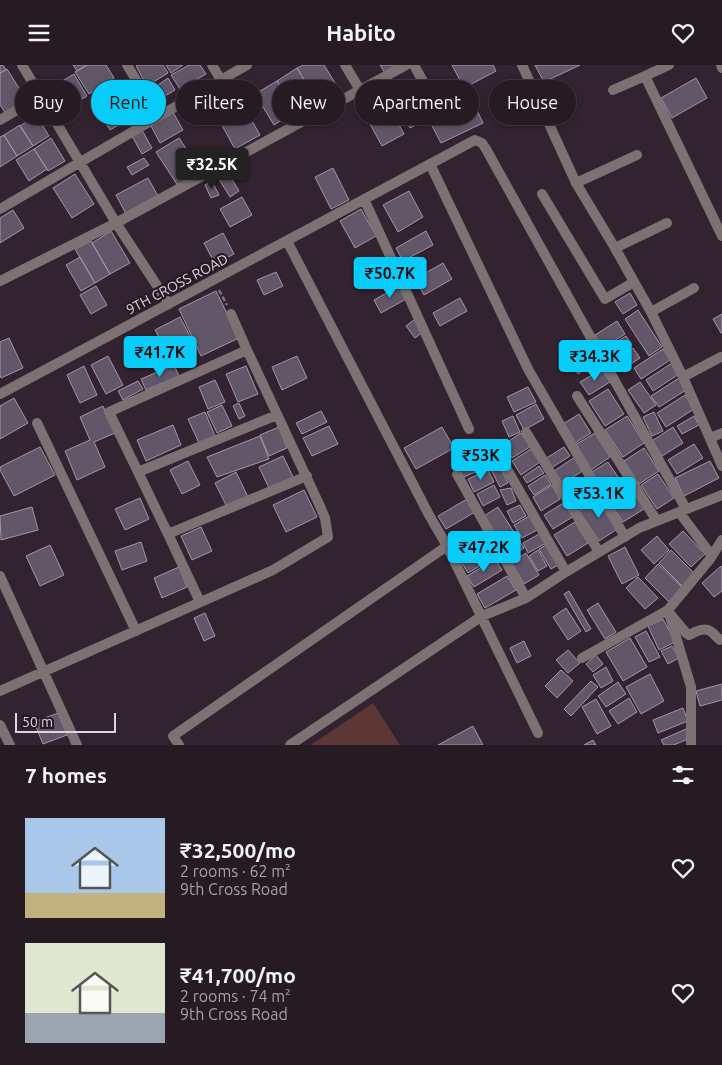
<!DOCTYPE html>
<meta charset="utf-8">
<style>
:root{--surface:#261a23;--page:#322730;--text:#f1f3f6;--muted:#a4a1a6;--line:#423841;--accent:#07cbf9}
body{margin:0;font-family:Ubuntu,sans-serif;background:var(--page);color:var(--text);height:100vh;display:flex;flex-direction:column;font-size:19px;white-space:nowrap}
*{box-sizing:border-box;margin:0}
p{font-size:16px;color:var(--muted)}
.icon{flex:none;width:28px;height:28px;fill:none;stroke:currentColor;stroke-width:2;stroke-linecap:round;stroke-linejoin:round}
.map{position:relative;height:680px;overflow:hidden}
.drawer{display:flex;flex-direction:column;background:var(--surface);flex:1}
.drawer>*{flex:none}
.guide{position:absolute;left:15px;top:15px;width:692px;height:45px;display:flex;gap:10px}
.scale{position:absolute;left:15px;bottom:12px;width:101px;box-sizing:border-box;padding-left:5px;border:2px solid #e0d4dc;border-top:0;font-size:14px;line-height:18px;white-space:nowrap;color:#e0d4dc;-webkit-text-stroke:4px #291925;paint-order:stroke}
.price{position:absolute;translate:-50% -42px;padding:0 11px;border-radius:5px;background:var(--accent);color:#111;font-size:16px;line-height:32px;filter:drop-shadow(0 1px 2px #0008)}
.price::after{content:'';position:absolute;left:50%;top:30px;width:15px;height:11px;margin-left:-8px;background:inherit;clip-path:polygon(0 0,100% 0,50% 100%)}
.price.active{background:#222;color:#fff}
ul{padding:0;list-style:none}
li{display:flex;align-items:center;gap:15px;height:125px;padding:0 25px}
li span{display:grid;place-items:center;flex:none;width:140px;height:100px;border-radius:0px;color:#555}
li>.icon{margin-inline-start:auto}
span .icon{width:60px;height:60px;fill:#fffc;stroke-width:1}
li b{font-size:21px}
h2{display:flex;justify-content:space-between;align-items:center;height:60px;padding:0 25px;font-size:21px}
.chip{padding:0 18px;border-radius:22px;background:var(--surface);box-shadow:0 2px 8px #0003,0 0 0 1px var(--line);font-size:18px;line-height:45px}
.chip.active{background:var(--accent);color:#111}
header{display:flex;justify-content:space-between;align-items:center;height:65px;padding:0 25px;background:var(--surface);font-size:22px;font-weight:600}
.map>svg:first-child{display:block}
.green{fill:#5c3735}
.building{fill:#625669;stroke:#a395aa}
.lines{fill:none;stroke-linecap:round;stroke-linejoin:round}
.path{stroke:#80717c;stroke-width:2.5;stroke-dasharray:5 2.5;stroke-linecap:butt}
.minor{stroke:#7d7174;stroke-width:10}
.tertiary{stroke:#7d7174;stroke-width:10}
.labels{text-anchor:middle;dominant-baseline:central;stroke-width:4.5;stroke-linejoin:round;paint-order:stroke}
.street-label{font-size:14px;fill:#e0d4dc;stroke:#291925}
</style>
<header><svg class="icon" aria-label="menu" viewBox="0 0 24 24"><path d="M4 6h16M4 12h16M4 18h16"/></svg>Habito<svg class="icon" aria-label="heart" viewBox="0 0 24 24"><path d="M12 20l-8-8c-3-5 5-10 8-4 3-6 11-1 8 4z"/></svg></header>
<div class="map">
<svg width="722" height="680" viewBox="0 0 722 680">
<rect width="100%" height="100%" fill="#33222f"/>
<path class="green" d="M373 638 400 680H311Z"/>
<path class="building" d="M0 0H3L6 5 0 8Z
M73 0H87L77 6Z
M87 0H106L114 13 89 29 75 7Z
M138 0H163L168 8 147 21 136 1Z
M166 0H183L171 8Z
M189 0H200L206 9 180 24 171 10Z
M303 0H324L337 21 315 33 297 3Z
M380 0H399L385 8Z
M452 0H493L496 6 464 23Z
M535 0H580L544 17Z
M297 3 314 31 294 43 277 16Z
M7 4 27 36 6 49 0 40V8Z
M74 9 87 31 57 49 44 27Z
M168 13 175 25 165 31 158 20Z
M696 13 707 33 672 53 661 33Z
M277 16 295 47 274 60 255 29Z
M422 20 437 49 410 63 395 34Z
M380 25 404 69 382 81 358 37Z
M128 34 137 49 110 65 101 50Z
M473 37 483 58 441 78 430 57Z
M243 40 260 70 235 84 218 53Z
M173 47 183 65 160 78 150 59Z
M36 50 49 71 33 81 20 61Z
M20 60 33 81 17 91 4 70Z
M142 65 152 83 142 89 132 71Z
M4 70 17 91 0 102V72Z
M51 73 65 96 48 106 34 84Z
M179 73 201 106 178 121 156 87Z
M34 84 47 104 29 116 16 95Z
M144 93 149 100 132 110 127 102Z
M333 103 349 135 331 144 315 112Z
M227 106 239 126 230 132 217 111Z
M75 109 94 139 72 153 53 123Z
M148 113 158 131 126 149 116 130Z
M212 116 219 130 211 133 205 120Z
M409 126 423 152 398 167 383 140Z
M242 132 252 150 230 162 220 144Z
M361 144 376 171 355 183 340 156Z
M13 145 24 163 0 178V153Z
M111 166 130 198 110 209 92 178Z
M426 166 433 180 403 196 396 183Z
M223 168 234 189 215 199 204 178Z
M91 176 110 209 95 218 75 184Z
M80 192 95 218 81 226 66 200Z
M443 198 452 214 424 230 415 214Z
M276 207 283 221 264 230 257 215Z
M96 221 107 240 91 249 80 230Z
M399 221 406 234 381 248 374 235Z
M216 226 239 273 201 291 179 244Z
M630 228 637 240 623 249 615 237Z
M460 233 467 246 440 261 433 248Z
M638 245 662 282 649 291 625 254Z
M722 249V268H721L713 254Z
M180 252 196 283 172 296 155 265Z
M414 255 423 267 415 273 406 261Z
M617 256 625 269 603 283 595 270Z
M626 271 632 280 610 294 604 285Z
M9 273 23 303 1 313 0 310V277Z
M633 283 640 293 619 307 612 297Z
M663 284 670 295 641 314 634 303Z
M588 287 595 298 578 309 571 298Z
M108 291 123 320 106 329 91 300Z
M297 291 307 313 282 325 272 302Z
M672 298 679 309 653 326 646 315Z
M174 300 179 311 146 325 141 314Z
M84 301 97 330 80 338 67 310Z
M246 301 258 329 238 337 226 309Z
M602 304 610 317 589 330 580 317Z
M679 313 686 325 659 342 651 331Z
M215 315 225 337 208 344 199 322Z
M138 316 143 324 123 335 118 326Z
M640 317 656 340 644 348 628 325Z
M528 322 536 337 514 347 507 332Z
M608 324 624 349 605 361 589 336Z
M685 330 694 344 666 362 657 348Z
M14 333 28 358 0 374V341Z
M239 338 245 351 239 354 233 341Z
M536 339 544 354 524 365 516 350Z
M222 340 232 361 217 368 207 347Z
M103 341 115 368 94 377 105 402 77 415 65 386 90 375 80 352Z
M321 346 327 357 302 369 296 358Z
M205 347 215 371 199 378 188 354Z
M654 347 663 366 652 371 643 352Z
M579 349 591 368 575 378 563 359Z
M513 351 520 367 509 372 502 356Z
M627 351 644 378 623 392 605 365Z
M694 351 699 360 682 369 677 361Z
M173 360 181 380 146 396 137 375Z
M329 361 338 379 312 391 303 373Z
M279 362 287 383 269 391 260 370Z
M442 362 454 383 416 404 404 383Z
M673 362 683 378 662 391 652 376Z
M521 368 530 382 512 393 503 380Z
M595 368 610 392 591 405 575 380Z
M260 371 269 394 217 412 207 392Z
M694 379 703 393 677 409 668 395Z
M40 382 55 410 14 431 0 405V402Z
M564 382 570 391 551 403 545 394Z
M644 383 659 406 639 419 624 396Z
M491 384 508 418 500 422 483 389Z
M531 384 540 397 521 410 512 396Z
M283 391 294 414 270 425 259 402Z
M478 391 484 403 462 413 456 400Z
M575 392 584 405 562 419 554 406Z
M188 396 200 420 182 429 170 405Z
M710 396 719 413 684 431 675 413Z
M608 397 622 418 606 429 592 407Z
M539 401 544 408 527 418 523 412Z
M488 405 494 417 474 427 468 414Z
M236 407 248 432 227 442 215 418Z
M658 409 674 433 657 444 641 420Z
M545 410 551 419 534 430 528 421Z
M629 419 644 444 623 457 607 433Z
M494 420 500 432 483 441 477 429Z
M552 420 560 434 541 446 533 432Z
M583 421 591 433 577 442 569 430Z
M511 423 516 436 507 440 500 425Z
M304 425 317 452 286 467 273 440Z
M140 433 149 454 125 465 115 444Z
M599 433 619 463 599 476 579 446Z
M467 434 475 447 446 464 438 451Z
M565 437 574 451 553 464 544 450Z
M520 440 526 451 513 458 507 446Z
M32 442 38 465 1 475 0 451Z
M498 442 524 483 509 492 484 451Z
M531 450 539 464 522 473 514 460Z
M575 457 588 478 567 491 554 470Z
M201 462 212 486 192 495 181 471Z
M483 466 492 480 477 489 483 499 468 508 453 484Z
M683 466 705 489 691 502 669 479Z
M541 468 546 478 528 488 523 478Z
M657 471 669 485 654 499 641 485Z
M141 477 147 496 122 505 115 486Z
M50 480 64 510 40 521 26 491Z
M546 480 558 500 551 504 539 484Z
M625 482 639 510 622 519 608 491Z
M538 485 547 501 538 506 529 491Z
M671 485 695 509 683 522 659 498Z
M526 488 539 510 524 519 511 497Z
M495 494 502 505 474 522 467 511Z
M658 499 683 523 669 537 645 513Z
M721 501 722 502V526L714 532 702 518Z
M179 502 187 522 162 533 154 513Z
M507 511 516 525 485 543 477 529Z
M638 512 658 533 645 544 626 523Z
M569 526 591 564 586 567 564 529Z
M598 538 616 567 605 574 587 545Z
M566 543 581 566 568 575 553 552Z
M205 548 215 571 204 576 194 553Z
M663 554 675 577 659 585 648 561Z
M646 566 660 592 649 597 635 572Z
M630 573 647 602 623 616 606 587Z
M524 576 531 591 517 598 510 583Z
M672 581 679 593 668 599 661 586Z
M568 585 580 598 568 608 556 595Z
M596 590 603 599 593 607 586 599Z
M606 602 613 616 601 623 593 610Z
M561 605 573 616 557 633 545 621Z
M650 609 664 636 641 649 626 622Z
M591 616 598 622 571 651 564 644Z
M618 617 626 629 606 642 598 631Z
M722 619V635L700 641 696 626Z
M629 633 637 647 618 659 609 646Z
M596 634 611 661 597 669 582 642Z
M683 643 688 656 658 668 653 655Z
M58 648 67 670 43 679 34 657Z
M473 661 483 680H438Z
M686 664 690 673 674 680H664L661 675Z
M593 675 596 680H584Z"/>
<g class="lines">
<path class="path" d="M219 225 227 240"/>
<path class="minor" d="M22 0 116 158 169 239
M127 0 158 51
M212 0 221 15
M345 0 360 25
M414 0 433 35
M669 0 645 11 722 171
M721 0 722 3
M613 25 645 11
M0 55 41 31
M430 99 528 304 625 472
M576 118 637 90
M542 129 605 234 634 217
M364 134 469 364
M0 144 247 0
M287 176 429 450 447 481 538 668
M615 183 667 158
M0 216 116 158 406 0
M651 247 694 223
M683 312 721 292
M0 329 475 75 482 78 486 84 686 444
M577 331 657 456
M37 358 136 566
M526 367 599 487
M710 373 722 368
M493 380 566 507
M138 407 277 350
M457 409 526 533
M679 447 712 491
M168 469 307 411
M0 511 77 680
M200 537 168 469 109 347 247 285
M668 545 691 622V680
M671 550 686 568 689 570C695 567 704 562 710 566 714 568 716 572 720 575L722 574
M582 593 668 545 710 494 722 475
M0 626 273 505 328 472 325 453 319 439 247 285 231 249
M0 660 10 680
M179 680 173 671 447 481
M290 680 482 551 526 533 561 510 639 463 722 430"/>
<path class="tertiary" d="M522 0 576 118 615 183 651 247 683 312 722 401"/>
</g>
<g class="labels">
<g class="street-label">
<text transform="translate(177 219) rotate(-28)">9TH CROSS ROAD</text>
</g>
</g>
</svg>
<div class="scale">50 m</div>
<b class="price active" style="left:212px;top:125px">₹32.5K</b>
<b class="price" style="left:390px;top:234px">₹50.7K</b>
<b class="price" style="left:160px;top:313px">₹41.7K</b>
<b class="price" style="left:595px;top:317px">₹34.3K</b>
<b class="price" style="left:481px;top:416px">₹53K</b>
<b class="price" style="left:599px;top:454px">₹53.1K</b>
<b class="price" style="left:484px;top:508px">₹47.2K</b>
<div class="guide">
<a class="chip">Buy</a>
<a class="chip active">Rent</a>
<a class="chip">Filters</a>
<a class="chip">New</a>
<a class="chip">Apartment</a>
<a class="chip">House</a>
</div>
</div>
<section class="drawer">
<h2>7 homes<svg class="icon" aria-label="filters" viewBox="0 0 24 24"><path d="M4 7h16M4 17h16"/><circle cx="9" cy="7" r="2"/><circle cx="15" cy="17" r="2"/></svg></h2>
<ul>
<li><span style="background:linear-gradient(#a9c7e8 75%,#c2b280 0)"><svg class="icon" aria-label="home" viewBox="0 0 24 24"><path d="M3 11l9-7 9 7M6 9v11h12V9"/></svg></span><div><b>₹32,500/mo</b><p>2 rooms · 62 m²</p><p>9th Cross Road</p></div><svg class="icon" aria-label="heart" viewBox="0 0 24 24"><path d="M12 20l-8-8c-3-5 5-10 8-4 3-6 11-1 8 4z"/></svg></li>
<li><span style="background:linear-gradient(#dfe7d0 70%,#9aa5b1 0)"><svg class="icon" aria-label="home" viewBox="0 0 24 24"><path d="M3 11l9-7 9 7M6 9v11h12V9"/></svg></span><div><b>₹41,700/mo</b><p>2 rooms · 74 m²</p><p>9th Cross Road</p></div><svg class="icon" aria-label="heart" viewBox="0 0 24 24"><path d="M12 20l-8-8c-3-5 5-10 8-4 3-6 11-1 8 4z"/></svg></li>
</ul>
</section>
